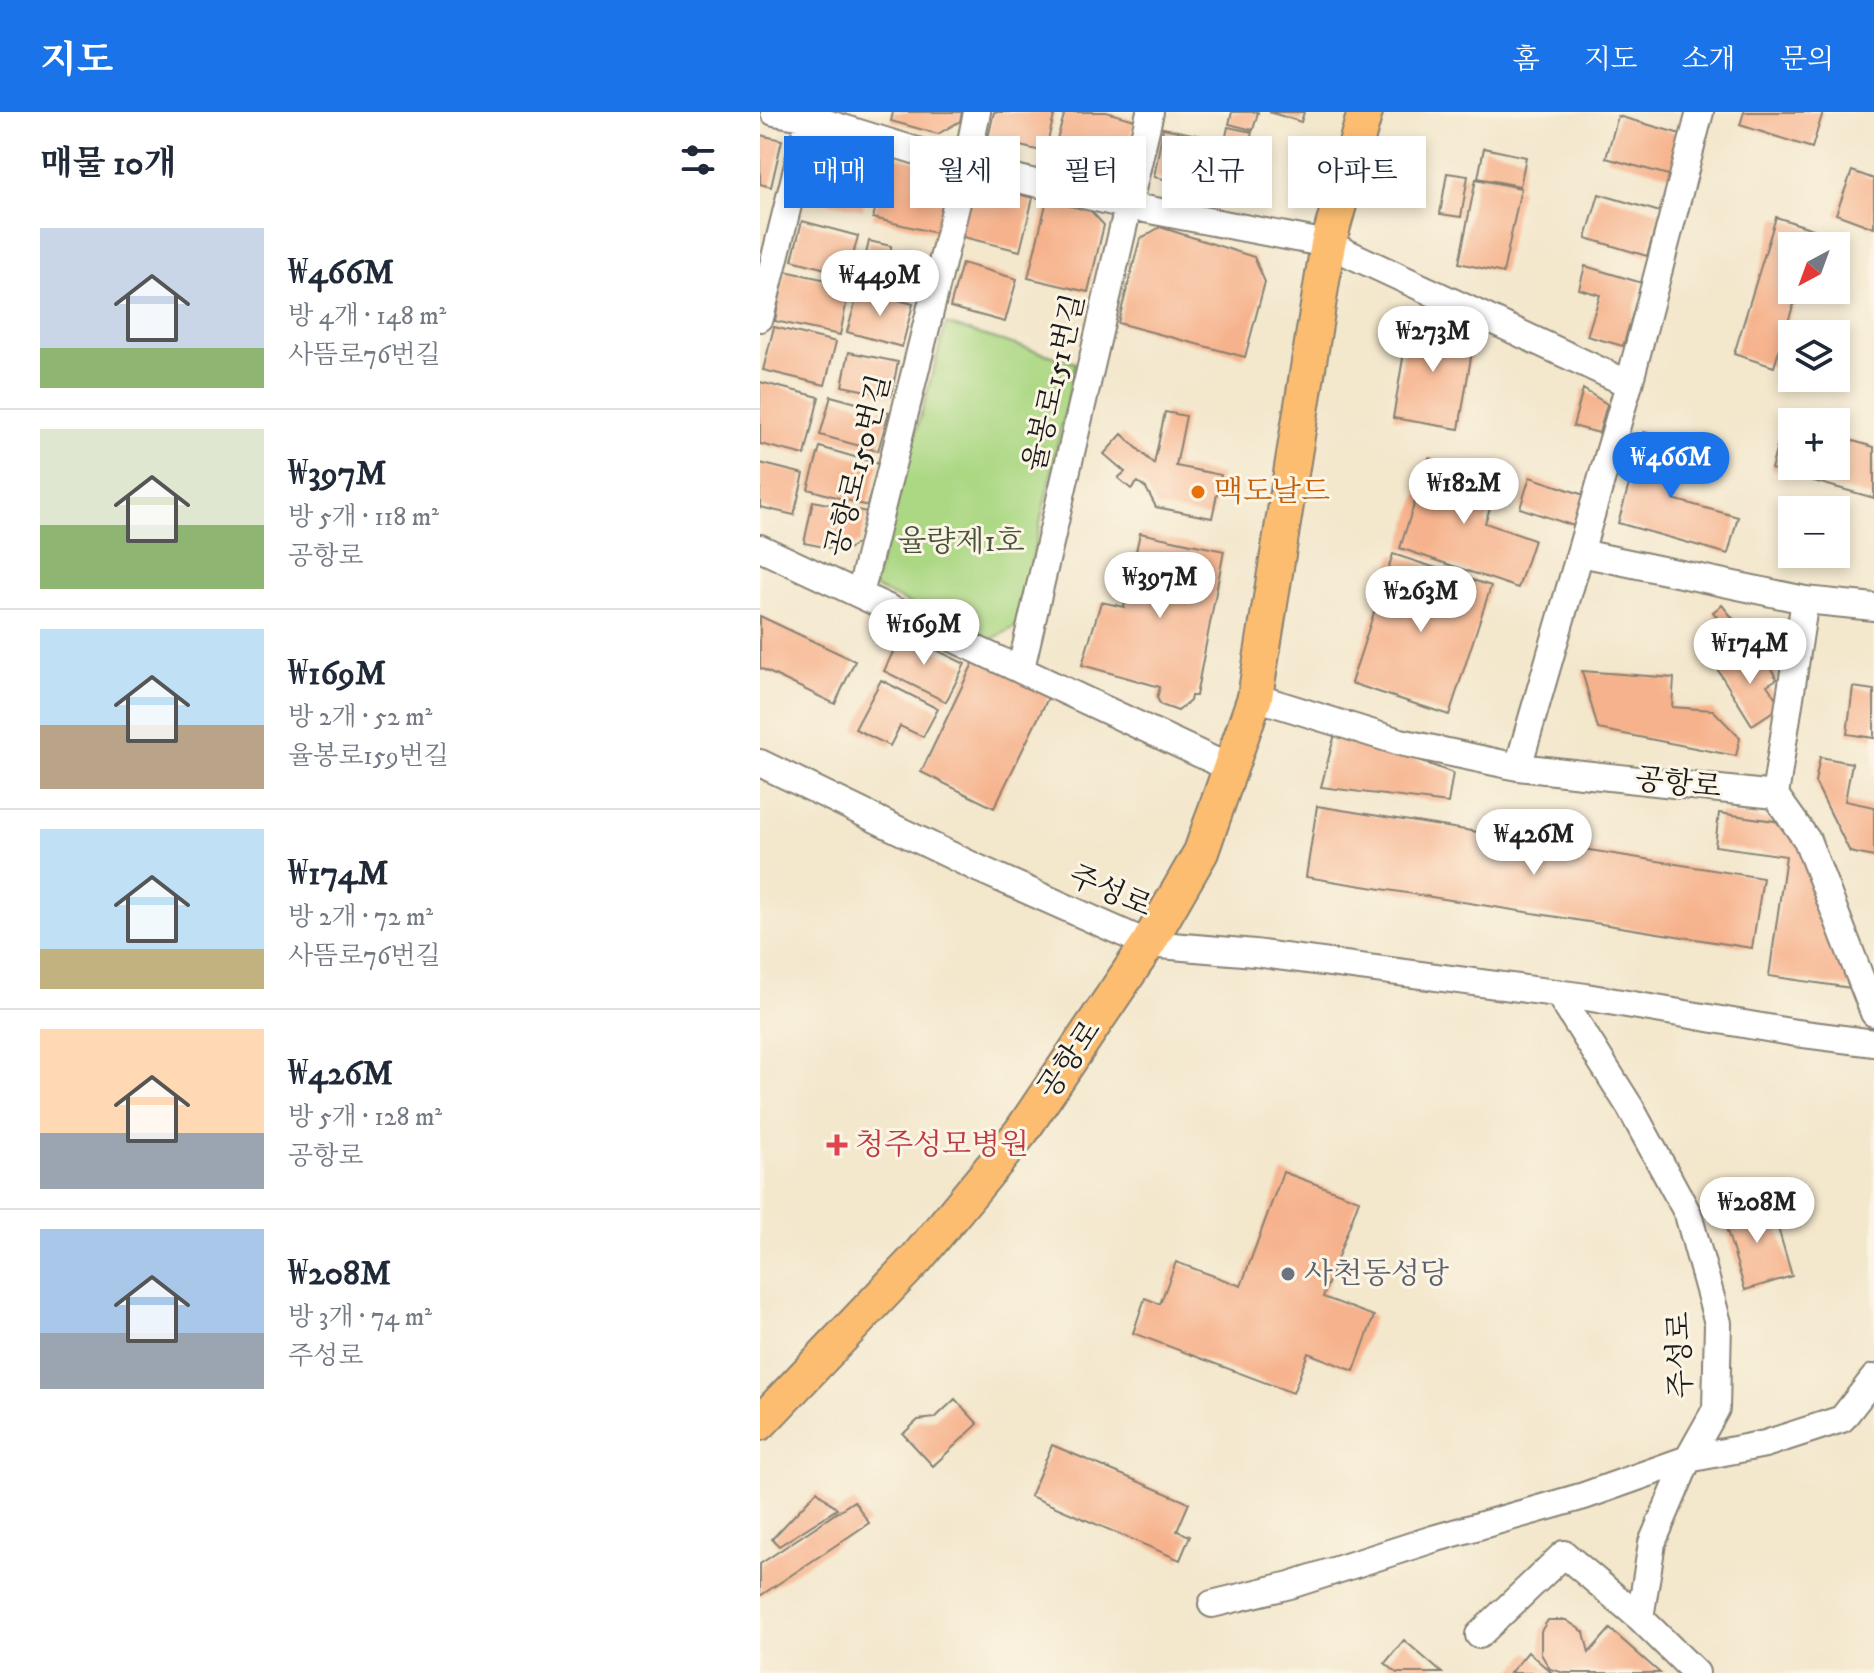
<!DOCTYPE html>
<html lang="ko">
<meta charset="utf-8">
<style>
:root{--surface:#fff;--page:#f6f6f7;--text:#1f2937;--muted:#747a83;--line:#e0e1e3;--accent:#1a73e8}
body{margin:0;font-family:"IM FELL DW Pica","Noto Serif KR",serif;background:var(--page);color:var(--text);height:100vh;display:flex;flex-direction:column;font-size:30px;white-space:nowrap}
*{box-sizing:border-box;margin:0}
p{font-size:26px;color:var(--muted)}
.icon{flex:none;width:44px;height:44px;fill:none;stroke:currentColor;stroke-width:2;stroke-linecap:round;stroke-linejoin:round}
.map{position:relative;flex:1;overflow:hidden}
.side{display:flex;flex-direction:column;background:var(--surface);width:760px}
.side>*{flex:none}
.top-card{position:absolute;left:24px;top:24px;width:760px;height:72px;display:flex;gap:16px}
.needle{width:52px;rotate:221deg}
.controls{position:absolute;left:1018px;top:120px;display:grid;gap:16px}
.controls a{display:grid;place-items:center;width:72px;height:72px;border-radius:0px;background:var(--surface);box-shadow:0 4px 12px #0003;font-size:40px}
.price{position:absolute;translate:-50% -68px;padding:0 18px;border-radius:28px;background:#fff;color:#222;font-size:26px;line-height:52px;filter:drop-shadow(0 2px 4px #0008)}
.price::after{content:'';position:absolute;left:50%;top:48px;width:24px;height:18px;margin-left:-12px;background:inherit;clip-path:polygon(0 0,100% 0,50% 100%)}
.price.selected{background:var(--accent);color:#fff}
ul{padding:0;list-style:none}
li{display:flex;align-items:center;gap:24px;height:200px;padding:0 40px}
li+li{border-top:2px solid var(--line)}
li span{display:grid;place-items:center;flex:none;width:224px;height:160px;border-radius:0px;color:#555}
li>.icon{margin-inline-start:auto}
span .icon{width:96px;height:96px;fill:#fffc;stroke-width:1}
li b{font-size:34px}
h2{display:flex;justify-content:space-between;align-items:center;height:96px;padding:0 40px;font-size:34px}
.tag{padding:0 28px;border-radius:0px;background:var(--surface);box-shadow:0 4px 12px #0003;font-size:28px;line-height:72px}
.tag.selected{background:var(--accent);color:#fff}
header{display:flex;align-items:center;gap:48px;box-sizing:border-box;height:112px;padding:0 40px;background:var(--accent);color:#fff}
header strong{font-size:38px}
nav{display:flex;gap:44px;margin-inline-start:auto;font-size:28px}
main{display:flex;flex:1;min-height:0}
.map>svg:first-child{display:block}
.green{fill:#acd884;stroke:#647a50;stroke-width:2}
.building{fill:#f6b28c}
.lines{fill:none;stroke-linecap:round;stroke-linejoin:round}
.minor-casing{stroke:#888274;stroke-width:30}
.major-casing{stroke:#888274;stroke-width:38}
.minor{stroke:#fff;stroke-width:26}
.major{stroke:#fcbd6f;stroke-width:34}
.food-dot{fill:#e8710a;stroke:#fcf5e5;stroke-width:3}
.health-dot{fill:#e0444e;stroke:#fcf5e5;stroke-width:3}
.worship-dot{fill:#6b7280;stroke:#fcf5e5;stroke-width:3}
.labels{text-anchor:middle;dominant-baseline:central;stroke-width:6;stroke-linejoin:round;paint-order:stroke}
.street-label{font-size:30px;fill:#1c1c1c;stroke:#fcf5e5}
.food-label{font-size:30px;fill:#c56008;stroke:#fcf5e5;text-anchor:start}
.park-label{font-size:30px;fill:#47543b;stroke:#fcf5e5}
.health-label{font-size:30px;fill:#be3a42;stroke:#fcf5e5;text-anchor:start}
.worship-label{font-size:30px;fill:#5b616d;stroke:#fcf5e5;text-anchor:start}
</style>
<header>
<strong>지도</strong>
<nav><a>홈</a><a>지도</a><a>소개</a><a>문의</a></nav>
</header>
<main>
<section class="side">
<h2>매물 10개<svg class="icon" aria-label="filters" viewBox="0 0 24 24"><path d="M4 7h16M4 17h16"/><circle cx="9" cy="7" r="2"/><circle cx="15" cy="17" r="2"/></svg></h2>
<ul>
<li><span style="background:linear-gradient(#c9d6e8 75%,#8fb573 0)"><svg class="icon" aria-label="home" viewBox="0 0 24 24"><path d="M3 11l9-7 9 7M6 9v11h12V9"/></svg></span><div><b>₩466M</b><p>방 4개 · 148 m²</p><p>사뜸로76번길</p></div></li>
<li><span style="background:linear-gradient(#dfe7d0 60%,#8fb573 0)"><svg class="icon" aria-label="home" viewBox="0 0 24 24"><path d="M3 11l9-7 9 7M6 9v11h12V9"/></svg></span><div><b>₩397M</b><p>방 5개 · 118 m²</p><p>공항로</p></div></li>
<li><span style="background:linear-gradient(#bfe0f5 60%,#b9a48a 0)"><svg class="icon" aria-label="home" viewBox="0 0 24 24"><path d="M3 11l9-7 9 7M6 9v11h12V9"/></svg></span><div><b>₩169M</b><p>방 2개 · 52 m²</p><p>율봉로159번길</p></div></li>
<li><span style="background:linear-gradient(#bfe0f5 75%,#c2b280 0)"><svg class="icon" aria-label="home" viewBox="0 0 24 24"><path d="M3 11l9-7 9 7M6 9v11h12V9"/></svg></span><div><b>₩174M</b><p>방 2개 · 72 m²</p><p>사뜸로76번길</p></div></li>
<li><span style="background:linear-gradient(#ffd9b3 65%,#9aa5b1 0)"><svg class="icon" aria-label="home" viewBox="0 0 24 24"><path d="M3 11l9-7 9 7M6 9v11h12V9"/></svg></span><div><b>₩426M</b><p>방 5개 · 128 m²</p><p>공항로</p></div></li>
<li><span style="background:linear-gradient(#a9c7e8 65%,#9aa5b1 0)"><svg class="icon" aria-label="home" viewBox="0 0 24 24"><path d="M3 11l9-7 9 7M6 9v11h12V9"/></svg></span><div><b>₩208M</b><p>방 3개 · 74 m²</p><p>주성로</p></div></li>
</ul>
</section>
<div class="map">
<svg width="1114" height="1561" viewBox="0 0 1114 1561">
<rect width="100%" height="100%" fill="#fcf5e5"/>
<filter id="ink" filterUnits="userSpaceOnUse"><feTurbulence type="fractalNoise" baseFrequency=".0125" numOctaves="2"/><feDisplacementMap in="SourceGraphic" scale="16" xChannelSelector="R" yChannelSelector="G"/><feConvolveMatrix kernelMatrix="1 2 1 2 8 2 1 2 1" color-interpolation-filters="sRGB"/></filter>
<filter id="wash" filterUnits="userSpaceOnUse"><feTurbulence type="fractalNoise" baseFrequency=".006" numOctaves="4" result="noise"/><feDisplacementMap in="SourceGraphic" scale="32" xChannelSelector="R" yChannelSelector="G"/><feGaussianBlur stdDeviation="1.8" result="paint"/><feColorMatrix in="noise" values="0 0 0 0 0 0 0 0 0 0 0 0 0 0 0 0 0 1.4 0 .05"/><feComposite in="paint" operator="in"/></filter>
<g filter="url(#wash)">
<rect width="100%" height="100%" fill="#f3e7cc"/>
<path class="green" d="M186 212 316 251 257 514 230 528 113 475Z"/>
<g id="blocks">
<path class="building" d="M133 0H202L200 9 178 22 131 9Z
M234 0H295L285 40 228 26Z
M305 0H346L375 8 366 39 345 62 291 47Z
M472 0H498L493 18 469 12Z
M509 0H544L541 10Z
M984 0H1063L1052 36 980 13Z
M858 4 924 23 912 64 846 46Z
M468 15 492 20 477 90 453 85Z
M403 16 452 26 443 75 394 65Z
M0 23 22 28 11 75 0 72Z
M70 29 116 38 103 98 41 85 50 43Z
M724 36 766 45 760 74 718 66Z
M128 43 170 52 188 70 176 121 113 106Z
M1092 59 1114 67V116L1076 102Z
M687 61 708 64 701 105 680 102Z
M716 67 761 76 743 161 699 151Z
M223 73 273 86 260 139 195 123 204 87Z
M839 82 900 100 887 144 826 126Z
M287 88 330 98 344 113 328 180 268 166Z
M1016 105 1056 118 1051 134H1032V178H1038L1014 255 974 242Z
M42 109 98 124 88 163 32 148Z
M400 115 494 145 505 170 485 245 358 211 380 127Z
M109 129 131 134V153L162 161 156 182 100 169Z
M202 151 257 167 245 210 190 195Z
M825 154 882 171 863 234 827 224 840 183 819 177Z
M25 159 90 173 80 223 15 209Z
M99 177 153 192 142 235 87 220Z
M651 198 688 213 712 239 699 317 633 306Z
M14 215 76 230 65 273 3 258Z
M89 240 138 250 131 284 82 274Z
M0 270 59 285 45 343 0 332Z
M823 277 847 292 839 321 813 314Z
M71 284 129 300 118 339 60 323Z
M405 300 426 304 416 354 461 363 452 406 396 395 386 376 378 370 371 377 358 366 365 360 344 342 362 322 394 352Z
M1024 309 1032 311V354H1076V324L1114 335V386L1011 357Z
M884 320 928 332 913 387 978 405 968 442 858 411Z
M60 335 119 352 107 394 48 377Z
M669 346 739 369 725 411 774 428 758 476 640 436Z
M0 351 44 362 34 403 0 395Z
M770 365 824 383 814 414 760 396Z
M53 389 107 400 100 430 84 439 44 431Z
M380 421 464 439 436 584H431L430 589 418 599 401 593 397 586 400 575 322 553 341 490 364 495Z
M633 442 731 474 689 603 591 571Z
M962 493 980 515 970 522 953 500Z
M0 504 95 549 75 592 0 556Z
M142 521 205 552 186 590 124 559Z
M983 538 996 557 1007 550 1017 567 1007 573 1021 594 992 613 956 555Z
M216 545 290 582 234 696 161 660Z
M822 559 914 566 912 595 953 598 980 626 976 644 838 617Z
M121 568 178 597 163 625 140 614 130 634 95 617Z
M1093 575 1114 578V626L1087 622Z
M576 618 693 661 688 691 561 675Z
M1060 645 1092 651 1085 689 1114 695V745L1090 740 1055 670Z
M557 694 1003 766 992 836 546 765Z
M959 701 1035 712 1091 876 1009 864 1026 744 955 734Z
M523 1060 599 1088 563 1185 614 1204 594 1259 548 1241 533 1281 373 1221 385 1186 400 1192 416 1150 481 1174Z
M1010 1088 1032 1164 985 1178 962 1102Z
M195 1287 218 1312 173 1354 143 1322 158 1308 175 1306Z
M292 1333 429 1391 417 1419 430 1424 420 1448 270 1384Z
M57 1379 77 1397 19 1434 12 1427Z
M94 1389 109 1411 0 1484V1452Z
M788 1508H806L824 1520 829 1541 850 1517 900 1561H804L790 1557 781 1542V1519Z
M644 1528 682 1561H637L625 1551Z
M768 1540 792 1561H750Z"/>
</g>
</g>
<g filter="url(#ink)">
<use href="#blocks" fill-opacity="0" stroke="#888274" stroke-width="2"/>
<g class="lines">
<defs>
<path id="minor" d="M14 0 50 6 206 54 369 94 568 132 869 272
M0 206 51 0
M0 436 472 657
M821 441 1045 488 1114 495
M100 482 206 54 217 0
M261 556 390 0
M495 585 640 630 758 655 1015 683
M0 651 215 755 388 832 495 841 826 885 1036 921 1114 931
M758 655 869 272 940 0
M1015 683 1047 728 1114 901
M1015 683 1045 488
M452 1492 530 1473 673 1427 824 1384 928 1347 956 1297 958 1211 928 1102 870 995 798 881
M880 1506 892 1431 928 1347 1005 1332 1082 1307 1114 1266
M719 1523 804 1442 880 1506 936 1561"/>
<path id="major" d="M0 1311 157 1146 261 1020 388 832 441 740 495 585 568 132 605 0"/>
</defs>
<use href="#minor" class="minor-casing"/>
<use href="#major" class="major-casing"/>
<use href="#minor" class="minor"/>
<use href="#major" class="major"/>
</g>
</g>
<circle class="food-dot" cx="438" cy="380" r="8"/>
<path class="health-dot" d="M73 1021h8v8h8v8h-8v8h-8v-8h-8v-8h8z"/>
<circle class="worship-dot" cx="528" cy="1162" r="8"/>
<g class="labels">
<g class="street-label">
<text transform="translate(295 271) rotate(-77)">율봉로151번길</text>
<text transform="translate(99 354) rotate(-76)">공항로150번길</text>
<text transform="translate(918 672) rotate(6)">공항로</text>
<text transform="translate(350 780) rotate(23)">주성로</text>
<text transform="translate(310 948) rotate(-56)">공항로</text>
<text transform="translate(921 1243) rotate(-92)">주성로</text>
</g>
<g class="food-label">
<text x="454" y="380">맥도날드</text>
</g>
<g class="park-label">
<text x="201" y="430">율량제1호</text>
</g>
<g class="health-label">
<text x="95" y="1033">청주성모병원</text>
</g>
<g class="worship-label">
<text x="544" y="1162">사천동성당</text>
</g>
</g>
</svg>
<div class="controls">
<a><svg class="needle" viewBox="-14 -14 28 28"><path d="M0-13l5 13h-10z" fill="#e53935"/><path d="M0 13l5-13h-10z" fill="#747a83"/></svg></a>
<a><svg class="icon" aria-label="layers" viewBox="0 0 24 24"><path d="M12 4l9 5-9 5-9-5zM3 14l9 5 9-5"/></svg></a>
<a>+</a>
<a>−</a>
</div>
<b class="price" style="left:120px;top:206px">₩449M</b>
<b class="price" style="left:673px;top:262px">₩273M</b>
<b class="price selected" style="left:911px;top:388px">₩466M</b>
<b class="price" style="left:704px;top:414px">₩182M</b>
<b class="price" style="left:400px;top:508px">₩397M</b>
<b class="price" style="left:661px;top:522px">₩263M</b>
<b class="price" style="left:164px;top:555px">₩169M</b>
<b class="price" style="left:990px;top:574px">₩174M</b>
<b class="price" style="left:774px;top:765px">₩426M</b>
<b class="price" style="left:997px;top:1133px">₩208M</b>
<div class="top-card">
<a class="tag selected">매매</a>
<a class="tag">월세</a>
<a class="tag">필터</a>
<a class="tag">신규</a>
<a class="tag">아파트</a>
</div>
</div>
</main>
